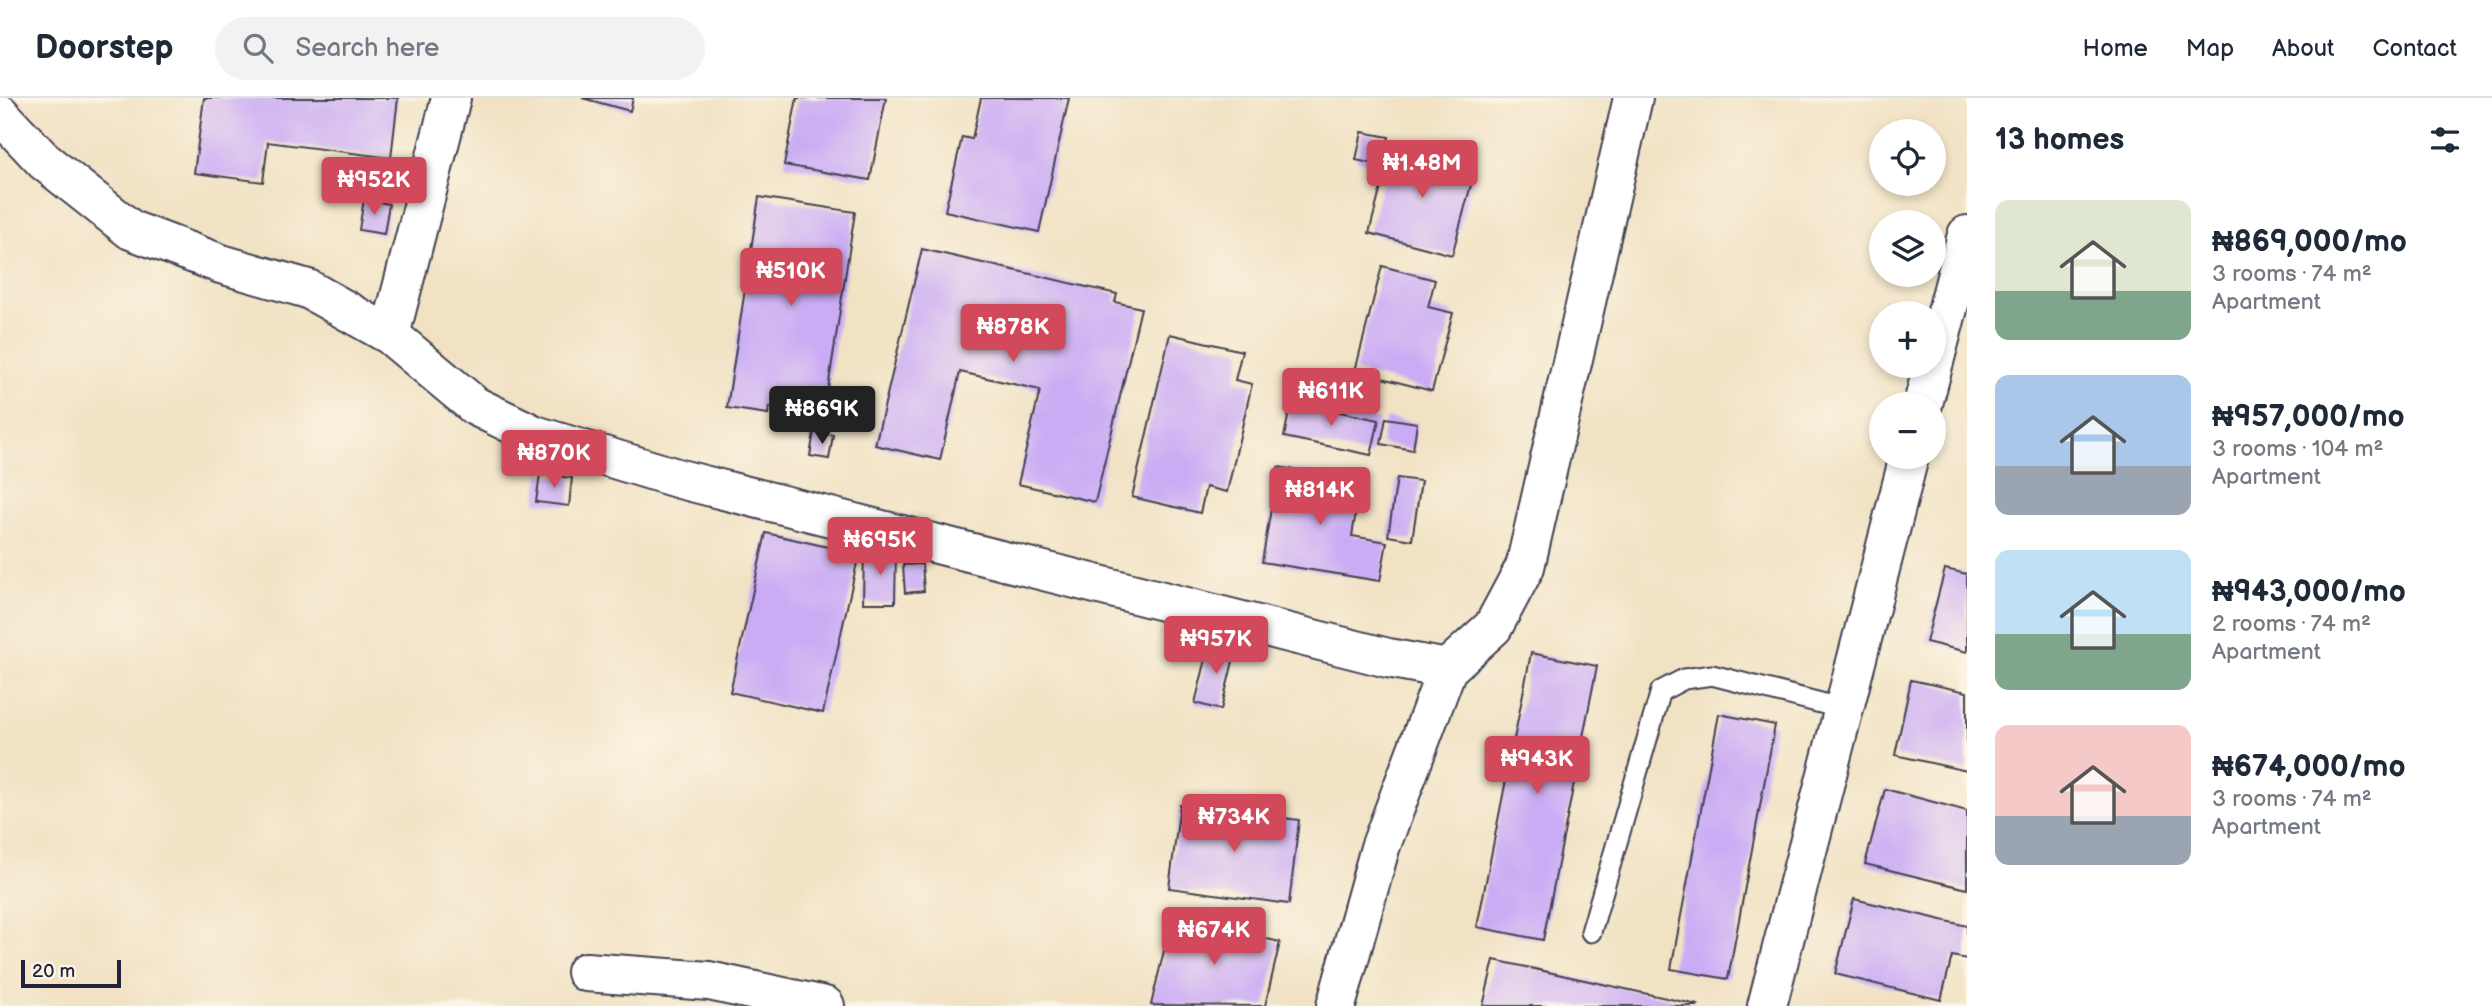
<!DOCTYPE html>
<meta charset="utf-8">
<style>
:root{--surface:#fff;--page:#f2f2f3;--text:#1f2937;--muted:#747a83;--line:#e0e1e3;--accent:#d1495b}
body{margin:0;font-family:"Balsamiq Sans",sans-serif;background:var(--page);color:var(--text);height:100vh;display:flex;flex-direction:column;font-size:26px;white-space:nowrap}
*{box-sizing:border-box;margin:0}
p{font-size:23px;color:var(--muted)}
.icon{flex:none;width:38px;height:38px;fill:none;stroke:currentColor;stroke-width:2;stroke-linecap:round;stroke-linejoin:round}
.map{position:relative;flex:1;overflow:hidden}
.panel{display:flex;flex-direction:column;background:var(--surface);width:525px}
.panel>*{flex:none}
.buttons{position:absolute;left:1869px;top:21px;display:grid;gap:14px}
.buttons a{display:grid;place-items:center;width:77px;height:77px;border-radius:50%;background:var(--surface);box-shadow:0 4px 10px #0003;font-size:35px}
.scale{position:absolute;left:21px;bottom:18px;width:100px;box-sizing:border-box;padding-left:7px;border:4px solid #22223b;border-top:0;font-size:19px;line-height:24px;white-space:nowrap;color:#22223b;-webkit-text-stroke:5px #fcf5e5;paint-order:stroke}
.price{position:absolute;translate:-50% -60px;padding:0 16px;border-radius:7px;background:var(--accent);color:#fff;font-size:23px;line-height:46px;filter:drop-shadow(0 2px 4px #0008)}
.price::after{content:'';position:absolute;left:50%;top:42px;width:21px;height:16px;margin-left:-10px;background:inherit;clip-path:polygon(0 0,100% 0,50% 100%)}
.price.on{background:#222;color:#fff}
ul{padding:0;list-style:none}
li{display:flex;align-items:center;gap:21px;height:175px;padding:0 28px}
li span{display:grid;place-items:center;flex:none;width:196px;height:140px;border-radius:14px;color:#555}
li>.icon{margin-inline-start:auto}
span .icon{width:84px;height:84px;fill:#fffc;stroke-width:1}
li b{font-size:30px}
h2{display:flex;justify-content:space-between;align-items:center;height:84px;padding:0 28px;font-size:30px}
header{display:flex;align-items:center;gap:42px;box-sizing:border-box;height:98px;padding:0 35px;background:var(--surface);border-bottom:2px solid var(--line)}
header strong{font-size:33px}
nav{display:flex;gap:38px;margin-inline-start:auto;font-size:24px}
.search{width:490px;height:63px;background:var(--page);display:flex;align-items:center;gap:18px;box-sizing:border-box;padding:0 24px;border-radius:38px;color:var(--muted);font-size:26px}
main{display:flex;flex:1;min-height:0}
.map>svg:first-child{display:block}
.building{fill:#caacf4}
.lines{fill:none;stroke-linecap:round;stroke-linejoin:round}
.service-casing{stroke:#413f50;stroke-width:23}
.minor-casing{stroke:#413f50;stroke-width:42}
.service{stroke:#fff;stroke-width:19}
.minor{stroke:#fff;stroke-width:38}
</style>
<header>
<strong>Doorstep</strong>
<div class="search"><svg class="icon" aria-label="search" viewBox="0 0 24 24"><circle cx="10" cy="10" r="6"/><path d="M15 15l6 6"/></svg>Search here</div>
<nav><a>Home</a><a>Map</a><a>About</a><a>Contact</a></nav>
</header>
<main>
<div class="map">
<svg width="1967" height="908" viewBox="0 0 1967 908">
<rect width="100%" height="100%" fill="#fcf5e5"/>
<filter id="ink" filterUnits="userSpaceOnUse"><feTurbulence type="fractalNoise" baseFrequency=".0143" numOctaves="2"/><feDisplacementMap in="SourceGraphic" scale="14" xChannelSelector="R" yChannelSelector="G"/><feConvolveMatrix kernelMatrix="1 2 1 2 8 2 1 2 1" color-interpolation-filters="sRGB"/></filter>
<filter id="wash" filterUnits="userSpaceOnUse"><feTurbulence type="fractalNoise" baseFrequency=".00686" numOctaves="4" result="noise"/><feDisplacementMap in="SourceGraphic" scale="28" xChannelSelector="R" yChannelSelector="G"/><feGaussianBlur stdDeviation="1.57" result="paint"/><feColorMatrix in="noise" values="0 0 0 0 0 0 0 0 0 0 0 0 0 0 0 0 0 1.4 0 .05"/><feComposite in="paint" operator="in"/></filter>
<g filter="url(#wash)">
<rect width="100%" height="100%" fill="#f1e2c4"/>
<g id="blocks">
<path class="building" d="M204 0H398L391 60 268 44 263 84 194 75Z
M582 0H633L630 13Z
M797 0H886L870 82 784 67Z
M981 0H1069L1039 134 945 113 962 39 972 41Z
M1362 34 1389 39 1383 68 1356 62Z
M1392 47 1453 64V67L1475 72 1452 157 1369 135Z
M759 99 855 114 824 317 769 309 768 316 727 310Z
M364 101 389 106 384 136 359 132Z
M922 151 1117 196 1115 204 1141 210 1095 404 1018 386 1040 292 960 274 940 362 875 347Z
M1382 168 1435 182 1428 209 1453 215 1432 293 1355 273Z
M1170 236 1242 253 1235 282 1252 286 1227 394 1206 389 1200 415 1132 399Z
M1291 304 1379 322 1371 357 1284 339Z
M1386 320 1417 325 1413 352 1381 346Z
M814 334 833 337 829 361 810 358Z
M1278 369 1361 383 1352 438 1387 444 1380 483 1262 464Z
M540 376 572 380 569 408 536 404Z
M1397 380 1421 383 1412 442 1388 438Z
M766 435 859 456 823 615 730 594Z
M864 453H896L895 505H863Z
M922 466 924 493 905 495 903 467Z
M1945 471 1967 476V554L1926 544Z
M1210 545 1236 551 1221 612 1195 605Z
M1531 555 1597 568 1543 842 1477 829Z
M1911 582 1967 594V673L1895 657Z
M1719 616 1775 627 1728 881 1671 871Z
M1885 691 1967 713V791L1865 766Z
M1180 707 1299 722 1289 806 1169 790Z
M1854 801 1967 828V861L1952 858 1941 902 1835 876Z
M1172 819 1280 844 1265 908 1151 907Z
M1494 862 1698 907 1697 908H1483Z"/>
</g>
</g>
<g filter="url(#ink)">
<use href="#blocks" fill-opacity="0" stroke="#413f50" stroke-width="2"/>
<g class="lines">
<defs>
<path id="service" d="M1591 834 1661 593 1684 581 1712 577 1844 611"/>
<path id="minor" d="M0 16 44 63 131 132 221 166 308 191 390 237 475 308 535 337 680 381 1388 560 1447 571
M390 237 451 0
M1934 264 1967 137
M1923 306 1933 268
M586 874 709 883 825 908
M1336 908 1380 750 1447 571 1493 529 1525 469 1633 0
M1767 908 1909 359"/>
</defs>
<use href="#service" class="service-casing"/>
<use href="#minor" class="minor-casing"/>
<use href="#service" class="service"/>
<use href="#minor" class="minor"/>
</g>
</g>
</svg>
<div class="buttons">
<a><svg class="icon" aria-label="locate" viewBox="0 0 24 24"><circle cx="12" cy="12" r="6"/><path d="M12 2v4M12 18v4M2 12h4M18 12h4"/></svg></a>
<a><svg class="icon" aria-label="layers" viewBox="0 0 24 24"><path d="M12 4l9 5-9 5-9-5zM3 14l9 5 9-5"/></svg></a>
<a>+</a>
<a>−</a>
</div>
<div class="scale">20 m</div>
<b class="price" style="left:1422px;top:102px">₦1.48M</b>
<b class="price" style="left:374px;top:119px">₦952K</b>
<b class="price" style="left:791px;top:210px">₦510K</b>
<b class="price" style="left:1013px;top:266px">₦878K</b>
<b class="price" style="left:1331px;top:330px">₦611K</b>
<b class="price on" style="left:822px;top:348px">₦869K</b>
<b class="price" style="left:554px;top:392px">₦870K</b>
<b class="price" style="left:1320px;top:429px">₦814K</b>
<b class="price" style="left:880px;top:479px">₦695K</b>
<b class="price" style="left:1216px;top:578px">₦957K</b>
<b class="price" style="left:1537px;top:698px">₦943K</b>
<b class="price" style="left:1234px;top:756px">₦734K</b>
<b class="price" style="left:1214px;top:869px">₦674K</b>
</div>
<section class="panel">
<h2>13 homes<svg class="icon" aria-label="filters" viewBox="0 0 24 24"><path d="M4 7h16M4 17h16"/><circle cx="9" cy="7" r="2"/><circle cx="15" cy="17" r="2"/></svg></h2>
<ul>
<li><span style="background:linear-gradient(#dfe7d0 65%,#7fa58c 0)"><svg class="icon" aria-label="home" viewBox="0 0 24 24"><path d="M3 11l9-7 9 7M6 9v11h12V9"/></svg></span><div><b>₦869,000/mo</b><p>3 rooms · 74 m²</p><p>Apartment</p></div></li>
<li><span style="background:linear-gradient(#a9c7e8 65%,#9aa5b1 0)"><svg class="icon" aria-label="home" viewBox="0 0 24 24"><path d="M3 11l9-7 9 7M6 9v11h12V9"/></svg></span><div><b>₦957,000/mo</b><p>3 rooms · 104 m²</p><p>Apartment</p></div></li>
<li><span style="background:linear-gradient(#bfe0f5 60%,#7fa58c 0)"><svg class="icon" aria-label="home" viewBox="0 0 24 24"><path d="M3 11l9-7 9 7M6 9v11h12V9"/></svg></span><div><b>₦943,000/mo</b><p>2 rooms · 74 m²</p><p>Apartment</p></div></li>
<li><span style="background:linear-gradient(#f6c9c9 65%,#9aa5b1 0)"><svg class="icon" aria-label="home" viewBox="0 0 24 24"><path d="M3 11l9-7 9 7M6 9v11h12V9"/></svg></span><div><b>₦674,000/mo</b><p>3 rooms · 74 m²</p><p>Apartment</p></div></li>
</ul>
</section>
</main>
